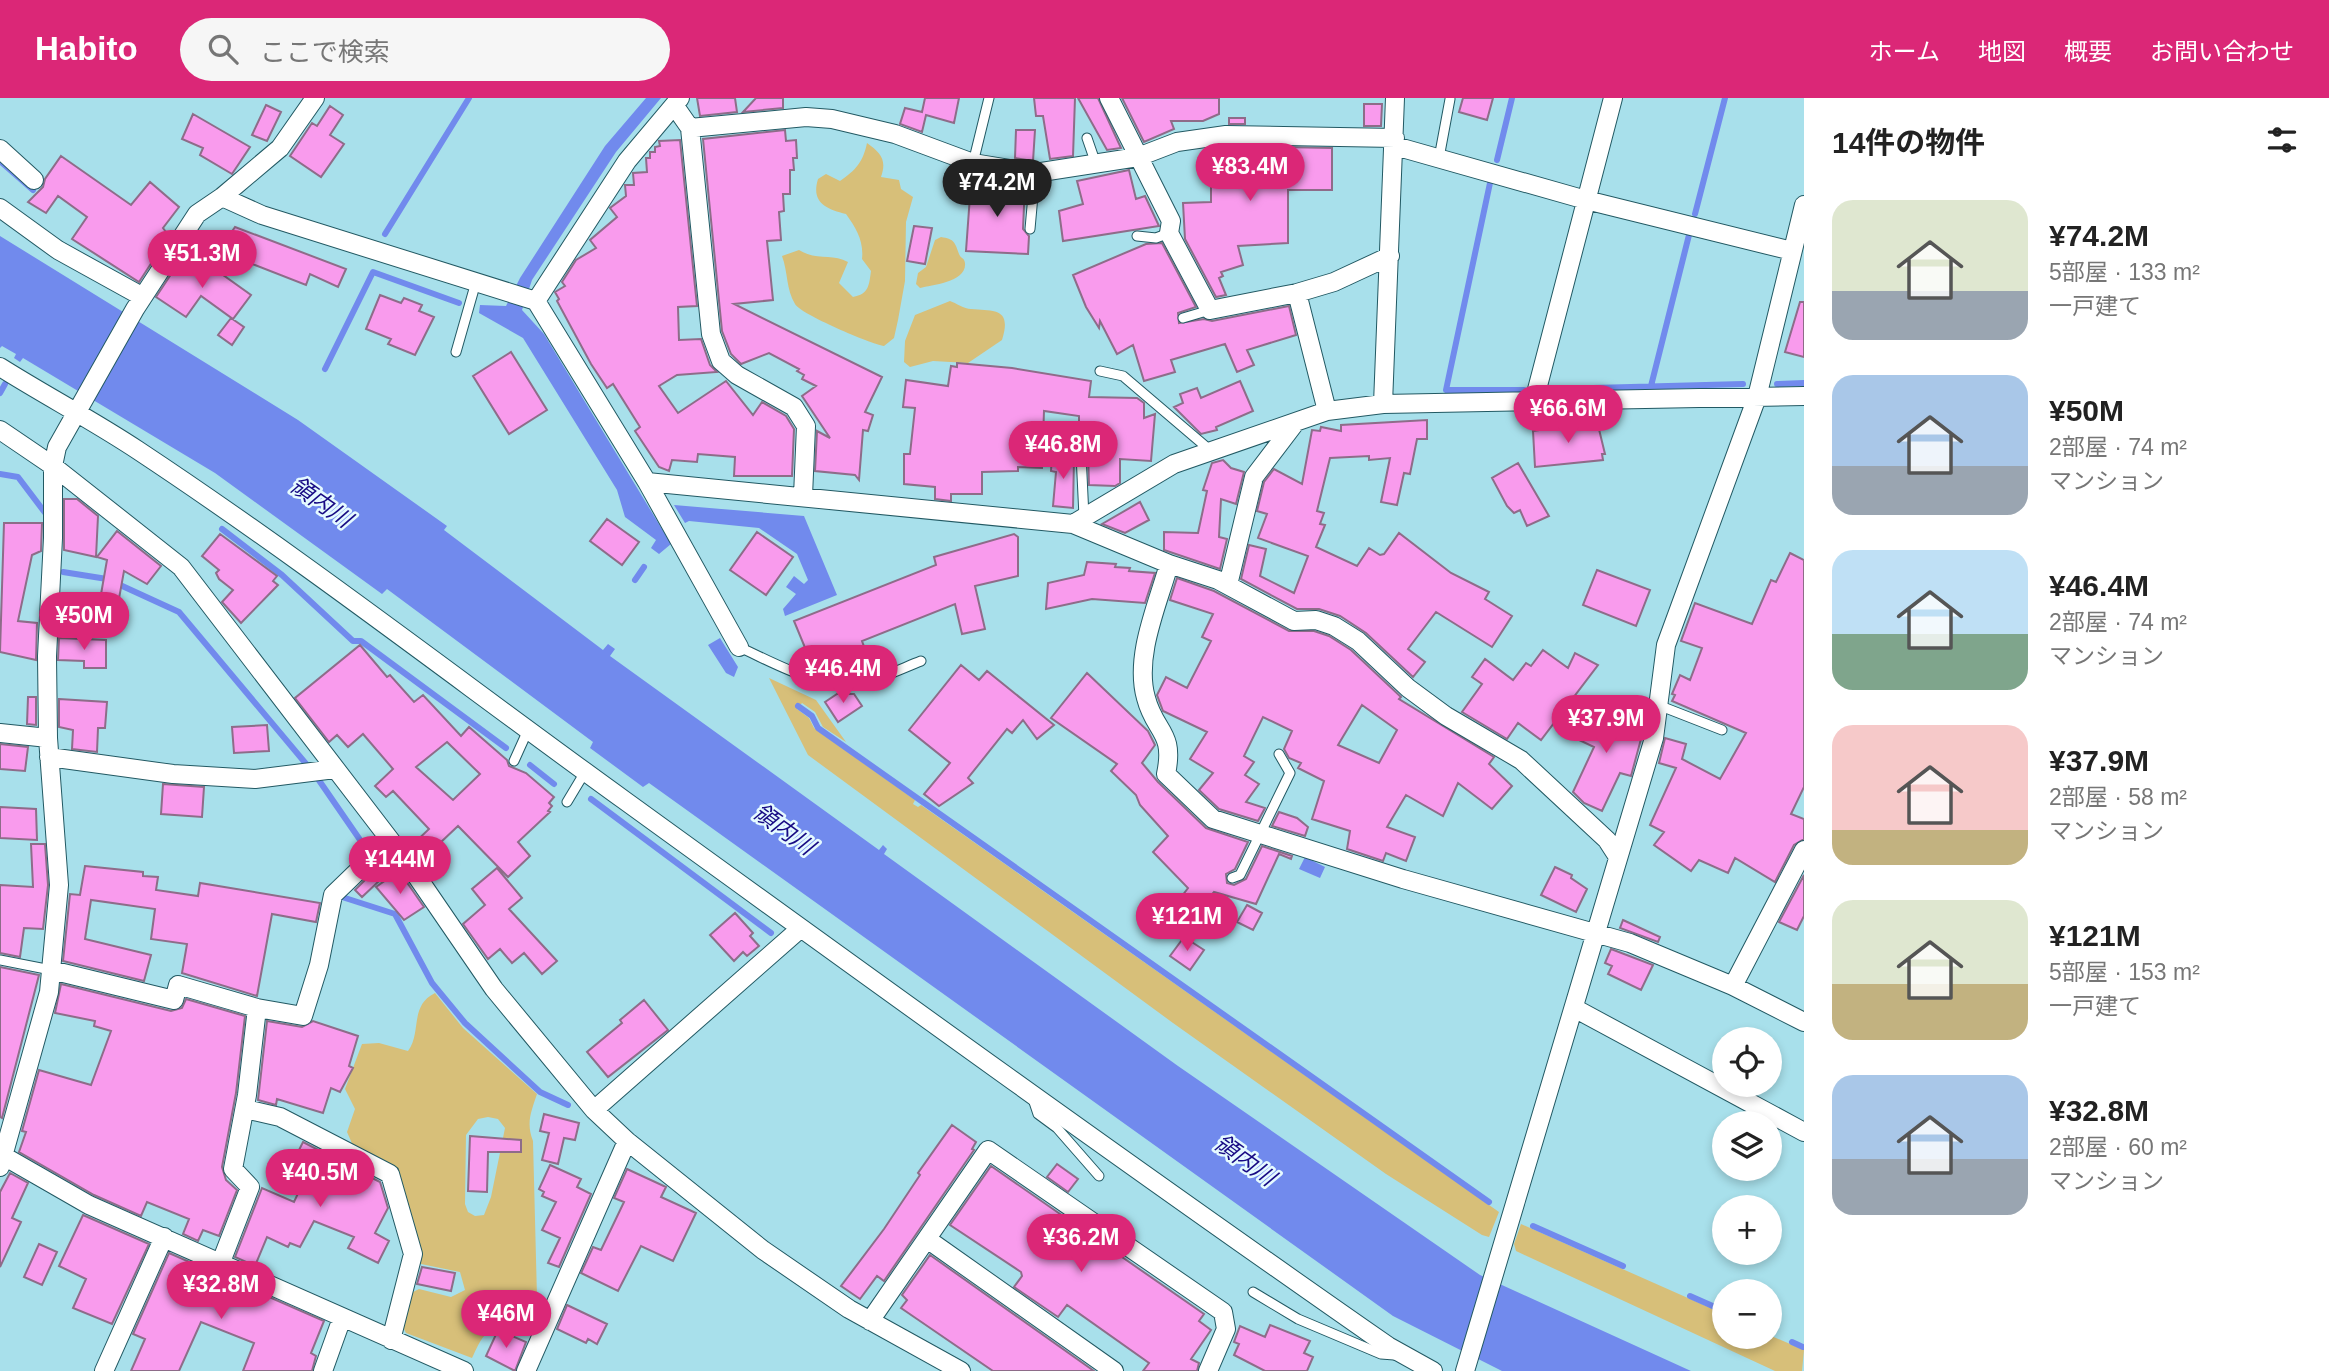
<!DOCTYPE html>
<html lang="ja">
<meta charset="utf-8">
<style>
:root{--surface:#fff;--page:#f6f6f6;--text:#222;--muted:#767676;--accent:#db2777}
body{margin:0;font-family:Arial,"Noto Sans JP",sans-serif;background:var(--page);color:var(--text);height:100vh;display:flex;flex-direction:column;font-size:26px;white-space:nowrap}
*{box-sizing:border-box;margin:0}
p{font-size:23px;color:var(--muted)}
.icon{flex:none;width:38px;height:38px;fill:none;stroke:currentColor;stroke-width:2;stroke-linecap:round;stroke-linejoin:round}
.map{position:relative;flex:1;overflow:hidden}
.sheet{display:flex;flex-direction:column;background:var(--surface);width:525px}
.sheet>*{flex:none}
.controls{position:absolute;left:1712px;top:929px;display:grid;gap:14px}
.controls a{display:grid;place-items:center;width:70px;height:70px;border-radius:50%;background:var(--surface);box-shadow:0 4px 10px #0003;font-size:35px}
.price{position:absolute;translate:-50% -60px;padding:0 16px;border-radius:24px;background:var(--accent);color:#fff;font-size:23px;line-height:46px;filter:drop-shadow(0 2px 4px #0008)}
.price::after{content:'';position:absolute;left:50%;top:42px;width:21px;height:16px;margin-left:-10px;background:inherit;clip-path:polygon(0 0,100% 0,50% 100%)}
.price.current{background:#222;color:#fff}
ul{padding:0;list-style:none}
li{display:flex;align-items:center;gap:21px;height:175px;padding:0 28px}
li span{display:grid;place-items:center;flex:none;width:196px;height:140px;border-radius:21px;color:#555}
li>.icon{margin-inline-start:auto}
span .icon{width:84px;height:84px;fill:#fffc;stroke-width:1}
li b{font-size:30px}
h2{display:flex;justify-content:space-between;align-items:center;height:84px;padding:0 28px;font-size:30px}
header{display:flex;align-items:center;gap:42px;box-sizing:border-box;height:98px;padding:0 35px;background:var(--accent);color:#fff}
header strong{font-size:33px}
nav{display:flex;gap:38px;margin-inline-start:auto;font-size:24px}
.search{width:490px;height:63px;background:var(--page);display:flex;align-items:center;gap:18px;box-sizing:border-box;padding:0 24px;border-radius:38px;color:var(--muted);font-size:26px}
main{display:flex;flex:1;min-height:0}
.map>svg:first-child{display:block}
.green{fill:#d7bf79;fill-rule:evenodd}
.water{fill:#718aed}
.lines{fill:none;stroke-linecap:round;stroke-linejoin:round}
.stream{stroke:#718aed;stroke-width:6}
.building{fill:#f99bed;stroke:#8e6c89;stroke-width:2;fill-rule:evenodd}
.lane-casing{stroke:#225963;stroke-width:11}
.street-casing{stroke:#225963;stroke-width:20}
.lane{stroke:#fff;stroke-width:9}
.street{stroke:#fff;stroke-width:18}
.labels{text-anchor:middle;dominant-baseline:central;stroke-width:5;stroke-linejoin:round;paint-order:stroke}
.water-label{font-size:23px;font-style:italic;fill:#170a84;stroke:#e5faff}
</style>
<header>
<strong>Habito</strong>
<div class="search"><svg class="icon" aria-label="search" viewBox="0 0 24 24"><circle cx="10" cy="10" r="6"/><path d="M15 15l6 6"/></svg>ここで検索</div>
<nav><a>ホーム</a><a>地図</a><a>概要</a><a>お問い合わせ</a></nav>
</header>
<main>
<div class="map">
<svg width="1804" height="1273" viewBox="0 0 1804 1273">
<rect width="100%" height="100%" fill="#a8e0eb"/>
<path class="green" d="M867 45C881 55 887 62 881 79L899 82 901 91 913 99 906 124 905 183 898 222 894 240 884 248C871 246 800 216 795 206 786 191 788 174 782 158L799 152C816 163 832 155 848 164L839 185 853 199C869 196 869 187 871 173L862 161C864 143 856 130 846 116 825 111 811 104 818 81L826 76 840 83C856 72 863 64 867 45Z
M941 139C954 141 955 144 959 156 961 161 964 159 965 165 967 184 932 187 920 190L916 186 918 175 926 169 935 142Z
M950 203C956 205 964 211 971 211 995 213 1012 210 1002 242L968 265 933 263 910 269 904 264 905 243 915 217Z
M769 580 816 602 846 644 823 629 815 614 802 605 797 611 809 620 814 630 915 702 913 706 918 709 921 707 1499 1114 1489 1139 1482 1137 1386 1076 1173 925 808 657Z
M435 895 463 930 537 996C531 1014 526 1025 533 1043L537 1199C528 1223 504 1218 487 1235 480 1241 476 1252 472 1260L406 1235 403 1229 413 1194 419 1191 451 1199 465 1192 460 1174 421 1166 399 1081 354 1050 347 1034 355 1011 345 991 362 946 379 945 408 953C422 934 409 908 435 895ZM488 1019 498 1021 505 1030 491 1099 484 1117 475 1118 468 1114 465 1106 466 1037 478 1021Z
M1521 1126 1724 1216V1239L1769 1237 1804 1252 1802 1273H1775L1516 1153 1514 1146Z"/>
<path class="water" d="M646 0H661L616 54 532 182 522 212 544 236 671 446 659 456 651 450 656 442 625 419 617 392 523 240 479 215 480 207 506 208 520 180 605 48Z
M0 138 298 322 447 428 444 432 603 552 608 546 615 551 610 558 879 752 883 747 887 751 884 756 1178 968 1480 1177 1691 1273H1502L1393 1218 649 685 643 689 590 650 593 644 387 491 382 496 215 375 23 260 20 264 14 260 16 256 2 248 0 250Z
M674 407 804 418 837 497 785 518 783 511 796 496 786 489 794 478 804 486 808 482 797 456 759 430 689 423 685 425Z
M720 540 738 569 734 579 726 575 708 547Z
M1305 759 1325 769 1320 780 1299 771Z"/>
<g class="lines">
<path class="stream" d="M1497 62 1512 0
M0 63 33 92
M1490 85 1446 292H1524
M1695 116 1725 0
M385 136 469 0
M325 271 373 174 459 205
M1777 286 1804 285
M1651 288 1689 137
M1556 291 1743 286
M0 295 5 286
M0 376 18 379 46 416
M222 431 282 477 353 543H361L506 650
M63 474 107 481 179 514 307 667
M635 482 644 469
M798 608 812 618 818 630 1489 1104
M530 667 554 686
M316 678 367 752
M591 701 771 835
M344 792 342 799 395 816 432 885 465 925 540 994 568 1007
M1533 1128 1623 1168
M1690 1198 1724 1213
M1769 1233 1771 1234
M1792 1244 1803 1249"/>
</g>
<path class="building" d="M697 0H735L737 14 700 18Z
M756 0H783V10L743 14Z
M925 0H959L954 25 926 17 922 34 900 26 905 10 922 14Z
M1034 0H1075L1073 58 1050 61 1043 18H1036Z
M1078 0H1098L1121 50 1107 52Z
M1122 0H1219V16L1203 23H1171L1174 31 1144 44Z
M1463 0H1493L1487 22 1459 14Z
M1364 6H1382L1381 28H1364Z
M266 7 281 14 267 43 252 37Z
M330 8 343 17 330 37 344 46 321 79 290 58 312 25 317 28Z
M193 16 250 49 232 76 200 57 203 50 182 41Z
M1229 20H1245V26H1229Z
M785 32 786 43 796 42 797 60H793L794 72H790V96H783L784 113 779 114 781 142 767 143 773 202 734 206 882 279 865 314 873 317 868 333 863 332 859 382 855 377 815 373 817 333 830 340 802 298 816 288 802 281 804 277 797 273 799 271 769 255 741 266 731 256 722 233 703 41Z
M1016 32H1035L1033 63 1015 60Z
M680 42 697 208 678 209 679 242 701 241 710 267 717 274 677 277 659 288 678 315 726 283 753 317 762 304 786 318 794 331 792 378H734L735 359 698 356 697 364 672 362 669 373 659 369 635 333 640 329 613 286 607 290 591 266 557 203 559 201 555 194 565 188 562 184 576 162 596 150 590 142 617 119 610 110 626 98 625 87H634L633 75 647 74 646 60H650V54H655V49L660 48 659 43Z
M1229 48 1332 50V92H1288V145L1238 148 1243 167 1221 174 1223 178 1219 180 1226 197 1216 199 1185 141 1183 105 1211 104V57H1229Z
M61 58 131 107 150 84 179 109 163 130 169 138 139 184 72 141 87 119 58 98 46 115 28 104 43 89 45 81Z
M1129 72 1136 101 1145 98 1159 128 1063 143 1059 113 1083 106 1077 83Z
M971 84 1025 86 1023 131 1029 138 1028 156 966 153Z
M914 128 932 130 925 166 907 163Z
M235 129 346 171 338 189 310 176 306 187 219 153Z
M1162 145 1196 209 1178 215 1179 225 1204 221 1212 223 1289 208 1296 237 1247 252 1254 267 1237 274 1225 246 1171 262 1175 274 1144 283 1133 247 1117 256 1100 223 1099 230 1086 209 1073 177 1146 146Z
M187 152 184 162 205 174 209 167 251 197 233 221 201 198 186 219 156 199Z
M380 197 401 205 404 200 422 207 419 213 434 219 415 257 388 246 391 241 366 231Z
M1800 204H1804V259L1785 254Z
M231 220 244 229 232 247 218 237Z
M511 254 547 312 509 336 473 278Z
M957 265 1012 270 1091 283 1089 299 1137 300 1144 305V320L1155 316 1151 363 1120 361V385L1115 388 1089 387 1088 355 1079 347V318L1044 313 1042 370 1018 369V373L982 374V396H951V403L935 401V389L904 386V356H910L915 310 903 309 906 282 948 288 951 268 957 269Z
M1240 283 1253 313 1216 329 1217 332 1201 336 1174 309 1183 305 1180 296 1197 290 1201 300Z
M1427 322V341H1417L1410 376 1404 375 1397 407 1381 404 1390 360 1369 362V358L1330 360 1317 413 1324 415 1320 426 1325 427 1316 449 1357 468 1369 450 1380 457 1384 456 1399 435 1451 475 1489 494 1485 501 1512 518 1492 549 1436 514 1408 551 1425 564 1413 579 1366 535 1340 518 1319 511H1297L1241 481 1249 447 1266 451 1260 478 1294 495 1308 458 1258 440 1267 416 1257 413 1264 384 1274 371 1302 386 1312 332 1320 333 1321 329 1341 333V327Z
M1597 323 1605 356H1602L1603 362 1535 369 1533 333Z
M1052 357 1074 360 1073 410 1053 408 1056 374 1051 373Z
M1223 362 1231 370 1244 374 1236 406 1221 401 1219 439 1227 441 1220 471 1164 452V434L1198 435 1207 393 1203 392 1212 365Z
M1518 365 1549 418 1527 428 1520 412 1514 415 1507 408 1492 380Z
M64 401H77L98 418 96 459 64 452Z
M1140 404 1149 422 1125 435 1102 426Z
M607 421 639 444 622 467 590 443Z
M4 425H42L41 453 32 457 18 523 37 525 36 562 0 554Z
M117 433 161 468 147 486 124 473 118 506 100 502 107 462 97 459Z
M757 434 793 459 766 497 730 472Z
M220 436 277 478 273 483 278 487 241 525 222 504 233 492 219 481 216 475 219 472 202 458Z
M1014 436 1018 439V478L975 488 985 531 962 536 955 506 862 543 866 554 815 574 794 523 936 467 934 459Z
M1790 455 1804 462V689L1791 716 1804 721V741L1794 747 1775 784 1735 760 1728 775 1699 762 1691 773 1654 747 1664 734 1650 727 1676 670 1659 665 1665 640 1686 646 1682 661 1720 681 1746 635 1672 603 1675 597 1672 596 1680 577 1690 582 1702 550 1681 543 1695 505 1752 526 1771 482 1776 484Z
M1087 464 1116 466 1115 469 1130 470 1129 473 1155 475 1145 505 1092 501 1046 511 1048 485 1084 477Z
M1597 472 1650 492 1636 528 1583 507Z
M1177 480 1214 493 1289 533H1314L1329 538 1351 552 1401 599 1399 601 1494 659 1489 666 1512 688 1492 711 1458 685 1443 718 1406 697 1387 729 1415 739 1406 763 1386 755 1383 763 1347 751 1350 733 1312 721 1324 683 1298 670 1301 665 1289 660 1284 651 1292 633 1263 619 1244 658 1254 664 1245 677 1259 686 1246 704 1265 710 1258 723 1219 711 1199 692 1213 675 1190 661 1207 634 1163 613 1157 597 1166 579 1187 590 1211 543 1202 539 1213 516 1170 502ZM1362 607 1397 632 1379 665 1338 647Z
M59 540 106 542V570H84V563L58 562Z
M360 547 387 579 390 577 414 604 423 597 461 638 469 629 507 662 509 668 526 675 554 699 549 705 552 708 548 713 550 714 518 744 530 758 508 779 458 728 422 762 410 749 429 731 393 693 386 699 375 688 393 671 363 636 348 649 337 637 329 644 295 600ZM447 644 480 676 453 702 416 669Z
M1543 552 1568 570 1575 555 1598 567 1541 642 1518 625 1507 641 1462 614 1482 586 1472 579 1485 561 1513 582 1526 565 1531 568Z
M961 567 979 582 987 573 1054 627 1037 641 1023 622 1012 635 1007 631 968 680 973 685 939 708 924 696 950 665 909 632Z
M1087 575 1148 633 1155 647 1142 665 1158 684 1206 730 1248 744 1235 771 1226 776 1227 785 1234 787 1246 781 1262 748 1292 758 1291 761 1279 756 1256 806 1214 794 1200 812 1182 798 1188 790 1153 754 1168 738 1140 707 1136 697 1111 673 1117 666 1051 620Z
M837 596H854L862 608 838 624 825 604Z
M28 599H36V627L27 626Z
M59 601 107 604 105 630H98L97 654 72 651 73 632 59 629Z
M1593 606 1644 630 1631 678 1620 675 1602 713 1584 705 1573 694 1594 649 1577 641Z
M267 627 269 653 234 655 232 629Z
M0 646 28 649 25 673 0 671Z
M163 686 204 689 202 719 161 716Z
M0 709 36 711 37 742 0 740Z
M1279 714 1297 720 1308 729 1305 738 1272 728Z
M31 746H45L48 787 43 831 24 830 20 859 0 855V787L33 789Z
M85 768 143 774V778L158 779 156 792 198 798 200 785 320 805 316 824 272 816 257 898 182 875 187 846 151 841 155 811 91 802 85 841 151 857 144 883 63 863 70 796 80 797Z
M1555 769 1572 777 1571 780 1587 791 1576 814 1541 797Z
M497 770 522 800 509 811 557 863 542 876 524 855 512 865 500 851 488 861 463 826 485 807 472 791Z
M399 773 424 809 404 822 376 789Z
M371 776 378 784 362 799 355 792Z
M1804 777V818L1797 832 1779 824Z
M1247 807 1262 815 1253 832 1237 824Z
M735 815 753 835 750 838 759 848 747 858 743 854 734 863 710 837Z
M1623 822 1660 839 1658 844 1620 830Z
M1184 839 1204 852 1190 872 1170 858Z
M1611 851 1653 867 1641 892 1608 876 1612 868 1605 865Z
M0 869 39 877 2 1020 0 1019Z
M61 886 171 913 182 910 186 901 245 918 236 995 222 1069 226 1082 237 1092 219 1138 203 1132 198 1143 183 1136 189 1121 147 1104 141 1118 94 1097 19 1054 26 1034 22 1033 39 972 91 987 111 933 94 928 95 923 55 915Z
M644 902 668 932 608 979 587 954 622 925 620 922Z
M267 923 302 929 313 923 358 938 349 968 353 970 340 994 331 990 323 1015 277 1001 276 1007 258 1002Z
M544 1016 579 1025 575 1042 564 1040 558 1066 542 1062 549 1035 540 1033Z
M952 1027 976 1044 972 1051 974 1052 884 1183 877 1178 860 1201 841 1188 884 1131 920 1077 918 1075Z
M470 1038 521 1042V1054H488L487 1094 468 1093Z
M303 1044 380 1084 388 1110 375 1135 389 1143 378 1165 348 1150 354 1139 314 1123 300 1149 290 1145 288 1149 267 1139 255 1168 235 1159 262 1090 294 1104 309 1072 293 1064Z
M1057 1066 1078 1081 1068 1094 1047 1079Z
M550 1067 581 1081 577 1089 591 1096 559 1169 548 1165 560 1140 542 1132 556 1104 542 1098 544 1094 539 1091Z
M991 1068 1204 1216 1199 1223 1211 1232 1191 1261 1199 1265 1197 1273H1143L1149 1265 1067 1207 1058 1219 1014 1189 1022 1178 1021 1174 950 1127Z
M627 1071 666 1089 661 1099 696 1115 673 1163 641 1148 618 1193 581 1175 593 1149 601 1152 624 1104 614 1100Z
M10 1075 28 1085 12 1120 21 1124 0 1169V1094Z
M83 1117 149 1146 112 1226 73 1210 86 1181 59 1168Z
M39 1146 57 1154 42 1187 24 1179Z
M169 1155 324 1223 311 1255 316 1258 312 1273H243L254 1245 201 1224 179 1273H131L145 1241 133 1236Z
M930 1157 1094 1273H993L917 1221 901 1210 907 1202 902 1197Z
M422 1169 455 1175 451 1193 417 1186Z
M567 1207 607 1226 597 1246 588 1241 586 1245 557 1231Z
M1270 1227 1310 1243 1304 1255 1313 1259 1307 1273H1265L1234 1257 1239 1246 1234 1244 1240 1228 1265 1239Z
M498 1232 526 1244 515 1273 486 1258Z"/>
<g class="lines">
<defs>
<path id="lane" d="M1087 40 1096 66
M1439 60 1450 1
M973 65 989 0
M1030 131 1035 75
M1137 138 1156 140 1169 135
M1183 220 1210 212
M456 254 476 184
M1100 273 1123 278 1211 353
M1067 337 1066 347 1081 356 1084 419
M739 549C777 566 820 593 864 584 883 580 903 570 921 563
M1658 607 1722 632
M514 663 528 632
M567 704 585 674
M1232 780 1240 777 1290 675 1279 656
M0 862 51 872
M1033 1001 1038 1016 1057 1030 1099 1078
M1253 1194 1298 1221 1381 1256 1394 1257"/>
<path id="street" d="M1109 0 1171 123 1169 135 1210 212 1297 195 1327 313
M674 7 690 30 711 236 721 263 737 277 794 309 806 328 803 398
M690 30 806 19 832 21 895 36 973 65 1035 75 1138 59 1177 44 1226 37 1395 40
M1395 48 1586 102 1792 153
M0 51 34 82
M222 99 262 117 536 203 647 384 1073 426 1169 466C1158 506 1134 558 1146 600 1155 635 1175 633 1166 676L1213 721 1403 781 1630 845 1733 888 1804 924
M0 110 58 152 143 199
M1297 195 1334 184 1390 158
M536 203 627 63 680 0
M0 269C46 298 94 323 139 353 305 463 462 585 624 702 878 886 1131 1069 1388 1248L1433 1273
M1534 303 1613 0
M1383 306 1395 0
M0 332 53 368 181 469 407 764 494 891 594 1012 627 1043 763 1152 849 1211 961 1273
M647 384 739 549
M1073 426 1174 366 1327 313 1383 306 1804 298
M1169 466 1218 482 1294 523 1316 522 1334 528 1358 543 1408 590 1446 618 1521 662 1607 742 1618 759
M1228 487 1254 379 1295 325
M0 635 48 640
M49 659 173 676 255 681 335 671
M51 872 174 902 178 887 257 910 303 918 319 867 333 797 390 742
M1733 888 1804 752
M1574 910 1804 1034
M245 1011 280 1019 390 1076 413 1156 391 1242
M594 1012 801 830
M0 1056 89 1107 464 1273
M0 1069 49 894 59 787 48 640 47 558 53 440V368L57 349 135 211 197 116 222 99 280 50 315 0
M927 1141 1114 1273
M221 1164 250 1089 233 1071 247 997 257 910
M870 1223 988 1052 1223 1214 1226 1231 1208 1273
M104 1273 164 1139
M323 1273 342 1220
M526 1273 627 1043
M1465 1273 1654 640 1666 547 1757 299 1804 107"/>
</defs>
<use href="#lane" class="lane-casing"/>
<use href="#street" class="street-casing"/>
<use href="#lane" class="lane"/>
<use href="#street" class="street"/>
</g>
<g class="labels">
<g class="water-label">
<text transform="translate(321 404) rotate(35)">領内川</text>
<text transform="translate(784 731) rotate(36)">領内川</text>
<text transform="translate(1245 1062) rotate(36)">領内川</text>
</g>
</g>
</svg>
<div class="controls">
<a><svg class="icon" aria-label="locate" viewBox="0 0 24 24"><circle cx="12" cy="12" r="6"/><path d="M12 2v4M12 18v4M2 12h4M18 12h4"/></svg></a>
<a><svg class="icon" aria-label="layers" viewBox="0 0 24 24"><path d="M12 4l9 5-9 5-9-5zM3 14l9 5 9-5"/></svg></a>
<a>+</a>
<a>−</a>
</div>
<b class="price" style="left:1250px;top:105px">¥83.4M</b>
<b class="price current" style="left:997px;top:121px">¥74.2M</b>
<b class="price" style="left:202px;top:192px">¥51.3M</b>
<b class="price" style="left:1568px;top:347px">¥66.6M</b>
<b class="price" style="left:1063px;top:383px">¥46.8M</b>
<b class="price" style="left:84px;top:554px">¥50M</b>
<b class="price" style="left:843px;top:607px">¥46.4M</b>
<b class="price" style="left:1606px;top:657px">¥37.9M</b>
<b class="price" style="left:400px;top:798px">¥144M</b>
<b class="price" style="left:1187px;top:855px">¥121M</b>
<b class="price" style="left:320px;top:1111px">¥40.5M</b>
<b class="price" style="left:1081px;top:1176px">¥36.2M</b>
<b class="price" style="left:221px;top:1223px">¥32.8M</b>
<b class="price" style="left:506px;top:1252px">¥46M</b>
</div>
<section class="sheet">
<h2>14件の物件<svg class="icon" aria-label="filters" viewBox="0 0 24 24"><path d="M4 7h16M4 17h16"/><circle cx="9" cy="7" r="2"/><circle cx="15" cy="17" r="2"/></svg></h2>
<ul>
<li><span style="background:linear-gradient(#dfe7d0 65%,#9aa5b1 0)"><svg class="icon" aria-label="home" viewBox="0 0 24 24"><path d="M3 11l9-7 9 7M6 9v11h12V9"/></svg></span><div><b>¥74.2M</b><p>5部屋 · 133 m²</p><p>一戸建て</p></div></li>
<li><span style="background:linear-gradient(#a9c7e8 65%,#9aa5b1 0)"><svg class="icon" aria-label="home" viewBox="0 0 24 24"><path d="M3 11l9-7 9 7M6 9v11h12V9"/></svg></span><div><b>¥50M</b><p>2部屋 · 74 m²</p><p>マンション</p></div></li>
<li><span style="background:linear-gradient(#bfe0f5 60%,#7fa58c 0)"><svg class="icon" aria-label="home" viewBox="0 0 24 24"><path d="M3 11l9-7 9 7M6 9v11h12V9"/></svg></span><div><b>¥46.4M</b><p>2部屋 · 74 m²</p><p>マンション</p></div></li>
<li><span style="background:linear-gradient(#f6c9c9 75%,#c2b280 0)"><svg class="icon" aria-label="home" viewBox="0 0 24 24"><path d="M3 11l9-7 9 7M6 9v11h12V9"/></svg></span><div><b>¥37.9M</b><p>2部屋 · 58 m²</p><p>マンション</p></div></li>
<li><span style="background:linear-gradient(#dfe7d0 60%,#c2b280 0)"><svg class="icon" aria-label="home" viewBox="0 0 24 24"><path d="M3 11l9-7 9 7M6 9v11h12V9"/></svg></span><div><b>¥121M</b><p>5部屋 · 153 m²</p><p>一戸建て</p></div></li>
<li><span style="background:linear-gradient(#a9c7e8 60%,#9aa5b1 0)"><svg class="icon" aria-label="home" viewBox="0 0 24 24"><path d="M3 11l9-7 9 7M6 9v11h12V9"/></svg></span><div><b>¥32.8M</b><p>2部屋 · 60 m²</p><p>マンション</p></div></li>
</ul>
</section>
</main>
